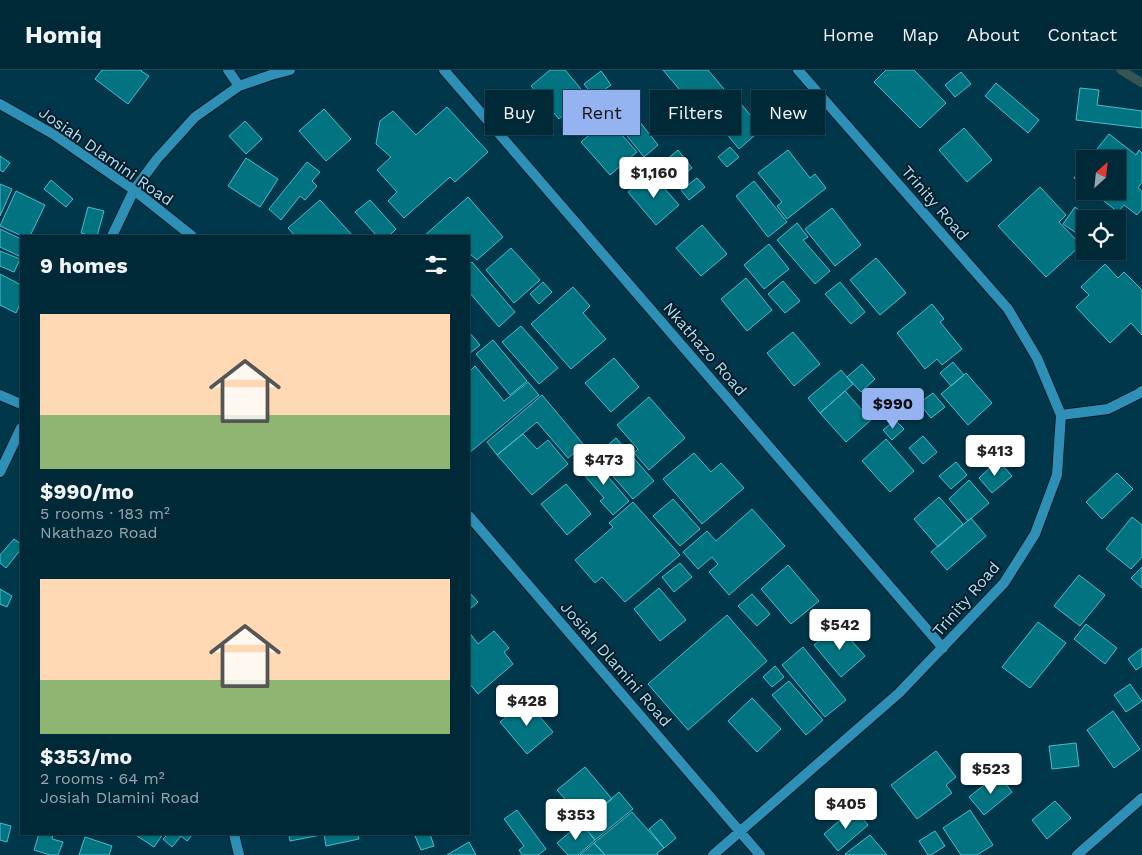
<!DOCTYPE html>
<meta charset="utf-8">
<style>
:root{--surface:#002938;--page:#0e3543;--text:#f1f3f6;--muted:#95a6ae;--line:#224553;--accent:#95b2f1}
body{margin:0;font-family:"Work Sans",sans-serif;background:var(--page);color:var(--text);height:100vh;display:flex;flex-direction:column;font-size:19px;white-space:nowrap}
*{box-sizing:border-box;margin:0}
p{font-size:16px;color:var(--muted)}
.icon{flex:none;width:28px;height:28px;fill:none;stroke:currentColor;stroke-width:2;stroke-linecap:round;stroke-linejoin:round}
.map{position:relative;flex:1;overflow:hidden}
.drawer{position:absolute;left:20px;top:165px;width:450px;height:600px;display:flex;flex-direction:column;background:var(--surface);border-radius:0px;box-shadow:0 1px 4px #0004,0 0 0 1px var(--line)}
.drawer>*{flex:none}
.banner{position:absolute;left:485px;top:20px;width:475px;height:45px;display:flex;gap:10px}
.needle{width:32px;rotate:27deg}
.tools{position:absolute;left:1076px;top:80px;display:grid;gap:10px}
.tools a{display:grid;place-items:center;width:50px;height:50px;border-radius:0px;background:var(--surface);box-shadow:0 1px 4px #0004,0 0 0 1px var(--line);font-size:25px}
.price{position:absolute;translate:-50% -42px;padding:0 11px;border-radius:5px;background:#fff;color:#222;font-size:16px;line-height:32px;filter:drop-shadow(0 1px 2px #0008)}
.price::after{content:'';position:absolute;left:50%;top:30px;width:15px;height:11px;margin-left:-8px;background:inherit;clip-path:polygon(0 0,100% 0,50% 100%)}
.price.active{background:var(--accent);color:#111}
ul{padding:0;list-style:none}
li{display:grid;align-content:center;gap:10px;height:265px;padding:0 20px}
li span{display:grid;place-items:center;height:155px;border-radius:0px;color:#555}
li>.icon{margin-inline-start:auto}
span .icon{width:90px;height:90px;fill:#fffc;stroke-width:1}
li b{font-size:21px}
h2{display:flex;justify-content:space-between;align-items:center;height:60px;padding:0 20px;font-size:21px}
.pill{padding:0 18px;border-radius:0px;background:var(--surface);box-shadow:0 1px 4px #0004,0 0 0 1px var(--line);font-size:18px;line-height:45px}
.pill.active{background:var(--accent);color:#111}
header{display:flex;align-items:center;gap:30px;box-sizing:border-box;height:70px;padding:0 25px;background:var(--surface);border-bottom:1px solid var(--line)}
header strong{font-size:24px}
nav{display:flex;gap:28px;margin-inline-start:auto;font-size:18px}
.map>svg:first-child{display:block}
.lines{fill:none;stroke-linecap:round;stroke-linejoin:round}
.stream{stroke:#385555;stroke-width:9}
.building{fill:#027481;stroke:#49bdce}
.minor-casing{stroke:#001d29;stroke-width:12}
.tertiary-casing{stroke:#001d29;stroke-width:12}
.minor{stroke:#2e90b6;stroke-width:10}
.tertiary{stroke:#2e90b6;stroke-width:10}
.labels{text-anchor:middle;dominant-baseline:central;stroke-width:4;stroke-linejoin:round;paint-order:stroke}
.street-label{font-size:16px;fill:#b4def2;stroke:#001d29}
</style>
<header>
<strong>Homiq</strong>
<nav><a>Home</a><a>Map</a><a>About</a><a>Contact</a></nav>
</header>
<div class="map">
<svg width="1142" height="785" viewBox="0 0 1142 785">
<rect width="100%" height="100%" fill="#00374b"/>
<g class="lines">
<path class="stream" d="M1121 0 1142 13"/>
</g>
<path class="building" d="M102 0H142L141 1 149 6 128 34 95 9Z
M550 0H565L586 25 559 49 531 16Z
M663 0H708L724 19 708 32 700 23 690 32Z
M886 0H914L946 33 920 58 874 12Z
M601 1 611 15 594 27 584 14Z
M961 2 971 14 955 27 945 15Z
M996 13 1039 50 1028 63 985 26Z
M1080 18 1099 20 1097 35 1142 41V58L1076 50Z
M621 28 658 75 644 87 606 40Z
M736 28 762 59 739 79 713 47Z
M539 32 548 44 535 55 525 43Z
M447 37 488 82 455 112 450 107 404 148 388 131 397 122 377 100 391 87 376 74 380 51 393 41 416 65Z
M324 39 351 69 326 91 299 61Z
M608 49 637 82 610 105 581 72Z
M245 51 262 69 246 84 229 66Z
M964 58 992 90 967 112 939 80Z
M1109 64 1136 85 1139 80 1142 83V112L1138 118 1142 121V139L1137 145 1124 135 1118 142 1091 121H1118V89H1089Z
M730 77 739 87 727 97 718 87Z
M678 80 692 98 681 107 666 90Z
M788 80 810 108 815 104 826 118 787 149 777 136 782 132 758 103Z
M0 86 10 93 3 102 0 100Z
M246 88 278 109 260 137 228 116Z
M307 92 320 102 312 111 317 116 305 130 300 126 281 150 269 139Z
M1085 94V116L1074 108Z
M651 103 679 135 656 155 628 122Z
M697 108 705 117 689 130 681 120Z
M51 110 73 129 66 137 44 119Z
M754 111 787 152 768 167 736 126Z
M0 114 12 119 0 146Z
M1040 117 1066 145 1059 152 1081 175 1046 207 998 156Z
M16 121 45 135 30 166H22L0 156Z
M468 127 503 167 477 190 470 184 469 185V166H424Z
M320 130 353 166H295L288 158Z
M370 130 396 159 389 166H377L355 142Z
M88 137 104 141 97 166H92L81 163Z
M1075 137 1090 149H1085V163L1082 167 1063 154Z
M832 138 861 175 835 196 805 159Z
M797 153 808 167 803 170 830 201 815 214 777 170Z
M702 155 727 184 701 206 676 178Z
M0 159 21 169V187L0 177Z
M769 174 789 199 764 219 744 195Z
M511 178 540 210 514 233 486 200Z
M0 181 20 189 14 202 0 196Z
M876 188 906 223 880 245 850 210Z
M472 192 515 242 499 257 469 222V195Z
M1105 194 1118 208 1124 202 1142 220V265L1131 253 1110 273 1076 237 1089 225 1081 217Z
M0 204 21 215V232L16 243 0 235Z
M746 208 772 240 747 261 721 229Z
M783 211 800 231 785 243 768 224Z
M543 212 552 222 539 234 530 224Z
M840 212 865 242 851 254 825 224Z
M573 217 590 236 583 243 606 269 571 299 531 254Z
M932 234 944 249 940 252 962 279 942 295 937 289 925 299 897 263Z
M521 256 558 298 539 314 502 272Z
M469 262 480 275 469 284Z
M793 262 820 294 794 316 767 283Z
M493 270 527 311 510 325 476 284Z
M614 288 639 317 611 342 585 313Z
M953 292 964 305 951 316 940 303Z
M862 294 875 309 861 322 847 307Z
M475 296 504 331 528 312 539 325 469 383V302Z
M841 300 853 314 820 343 808 328Z
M966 303 992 333 968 355 941 324Z
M845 321 871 350 846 372 820 343Z
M933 323 945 337 931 348 919 333Z
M542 325 584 375 568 388 537 352 497 385 487 372Z
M649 327 685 368 649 400 634 383 638 379 617 355Z
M895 350 904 359 892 370 883 360Z
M523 364 537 379 548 370 568 394 532 425 497 385Z
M923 366 937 382 923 394 909 378Z
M616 368 654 411 633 429 595 386Z
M886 369 914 401 890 422 862 391Z
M694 383 711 402 721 393 744 418 702 454 663 409Z
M591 387 629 431 613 445 600 431 604 428 578 398Z
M998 390 1012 406 992 423 979 408Z
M956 392 967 405 951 419 939 406Z
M1117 403 1133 419 1102 449 1086 432Z
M969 410 989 433 968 451 949 429Z
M566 414 591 444 567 465 541 434Z
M939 427 963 454 938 477 914 449Z
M673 429 700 459 680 476 653 446Z
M633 432 680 485 625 532 602 507 595 513 575 490 613 457 609 453Z
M752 439 785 476 729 525 709 502 718 494 712 487 698 499 683 482 707 461 716 471Z
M1132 447 1142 455V487L1131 499 1106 479Z
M971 448 986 466 947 500 931 482Z
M14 469 21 474V479L6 498 0 493V485Z
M680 493 692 507 674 522 662 507Z
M788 495 819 531 791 554 761 519Z
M1142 497V518L1131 508Z
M1079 505 1105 525 1080 556 1054 536Z
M659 518 686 550 660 571 634 539Z
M0 519 12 526 7 537 0 534Z
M469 522 478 532 469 540Z
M752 524 770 544 757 556 738 536Z
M727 545 767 591 688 660 648 614Z
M1038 552 1066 573 1030 618 1002 597Z
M1086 554 1117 578 1105 594 1074 569Z
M838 555 865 586 841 607 814 575Z
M494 561 509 578 504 582 513 594 478 624 469 613V562L478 574Z
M803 577 846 630 825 647 782 595Z
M1142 578V596L1136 600 1128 589Z
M775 596 784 607 772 617 763 607Z
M789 611 823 650 806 665 772 625Z
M1130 614 1142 631 1126 642 1114 625Z
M752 628 781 659 757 682 728 651Z
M526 631 553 662 527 684 500 652Z
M1113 641 1140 679 1114 698 1087 660Z
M1076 673 1079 696 1052 699 1049 676Z
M936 681 956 707 946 715 952 723 917 749 891 715Z
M585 697 612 729 585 751 557 720Z
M998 704 1012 722 984 745 969 727Z
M619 722 633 739 595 770 582 754Z
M1055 731 1071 748 1047 769 1032 750Z
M854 738 868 755 838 781 824 764Z
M517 740 546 779 538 785H522L519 780 524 776 504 749Z
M970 740 993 775 977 785H961L943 758Z
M632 742 664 778 657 783 658 785H605L594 773Z
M661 749 676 768 664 778 649 759Z
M0 753 11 756 7 772 0 770Z
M581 753 595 770 578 785H568L557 773Z
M935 761 945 776 931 785H928L919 771Z
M39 764H53L52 769 63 772 58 785H50L34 780Z
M134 764H163L154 777Z
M168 764H193L187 771 181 766 172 777 163 769Z
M289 764H320L321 765 290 771Z
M324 764H358L359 769 326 776Z
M419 764H430L434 776 421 780 415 766Z
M870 765 887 785H846L845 784Z
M85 767 112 776 109 785H79Z
M469 772 476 785H447Z
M594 773 605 785H580Z"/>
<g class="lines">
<defs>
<path id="minor" d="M228 0 239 16
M444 0 943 578
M0 34 53 64 134 120 192 166
M112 166 134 120 157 89 195 47 239 16 271 5 290 0
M0 325 21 334
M1061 345 1108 339 1138 324 1142 321
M0 402 21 358
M469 446 760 785
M234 764 239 785
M713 785 899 623 1004 513 1035 464 1057 405 1061 345 1037 288 1008 239 798 0"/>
<path id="tertiary" d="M1077 785 1142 728"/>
</defs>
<use href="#minor" class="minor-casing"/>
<use href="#tertiary" class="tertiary-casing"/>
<use href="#minor" class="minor"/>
<use href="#tertiary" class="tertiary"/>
</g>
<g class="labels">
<g class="street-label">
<text transform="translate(106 86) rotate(35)">Josiah Dlamini Road</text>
<text transform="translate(935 133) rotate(49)">Trinity Road</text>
<text transform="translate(705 279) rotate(49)">Nkathazo Road</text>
<text transform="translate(966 529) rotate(-49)">Trinity Road</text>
<text transform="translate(616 594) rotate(49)">Josiah Dlamini Road</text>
</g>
</g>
</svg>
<div class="tools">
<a><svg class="needle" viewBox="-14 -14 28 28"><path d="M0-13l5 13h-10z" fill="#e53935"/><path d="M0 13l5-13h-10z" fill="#95a6ae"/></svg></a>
<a><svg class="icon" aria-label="locate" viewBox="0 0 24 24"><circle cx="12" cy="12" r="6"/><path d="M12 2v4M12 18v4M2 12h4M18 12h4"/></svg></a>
</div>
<b class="price" style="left:654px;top:129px">$1,160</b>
<b class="price active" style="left:893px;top:360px">$990</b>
<b class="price" style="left:995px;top:407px">$413</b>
<b class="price" style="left:604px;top:416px">$473</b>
<b class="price" style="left:840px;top:581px">$542</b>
<b class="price" style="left:527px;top:657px">$428</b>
<b class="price" style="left:991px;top:725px">$523</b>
<b class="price" style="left:846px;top:760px">$405</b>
<b class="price" style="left:576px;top:771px">$353</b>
<div class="banner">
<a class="pill">Buy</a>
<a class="pill active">Rent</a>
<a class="pill">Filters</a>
<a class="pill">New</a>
</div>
<section class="drawer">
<h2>9 homes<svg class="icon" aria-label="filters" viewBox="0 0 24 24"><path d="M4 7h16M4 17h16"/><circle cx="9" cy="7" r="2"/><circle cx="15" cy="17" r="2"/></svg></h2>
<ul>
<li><span style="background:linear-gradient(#ffd9b3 65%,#8fb573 0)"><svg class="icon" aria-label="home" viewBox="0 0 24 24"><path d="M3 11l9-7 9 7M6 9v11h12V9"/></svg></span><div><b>$990/mo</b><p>5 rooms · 183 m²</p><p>Nkathazo Road</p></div></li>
<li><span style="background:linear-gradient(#ffd9b3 65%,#8fb573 0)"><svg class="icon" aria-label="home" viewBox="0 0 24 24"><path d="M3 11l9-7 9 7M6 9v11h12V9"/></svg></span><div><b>$353/mo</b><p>2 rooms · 64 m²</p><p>Josiah Dlamini Road</p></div></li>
</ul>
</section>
</div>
